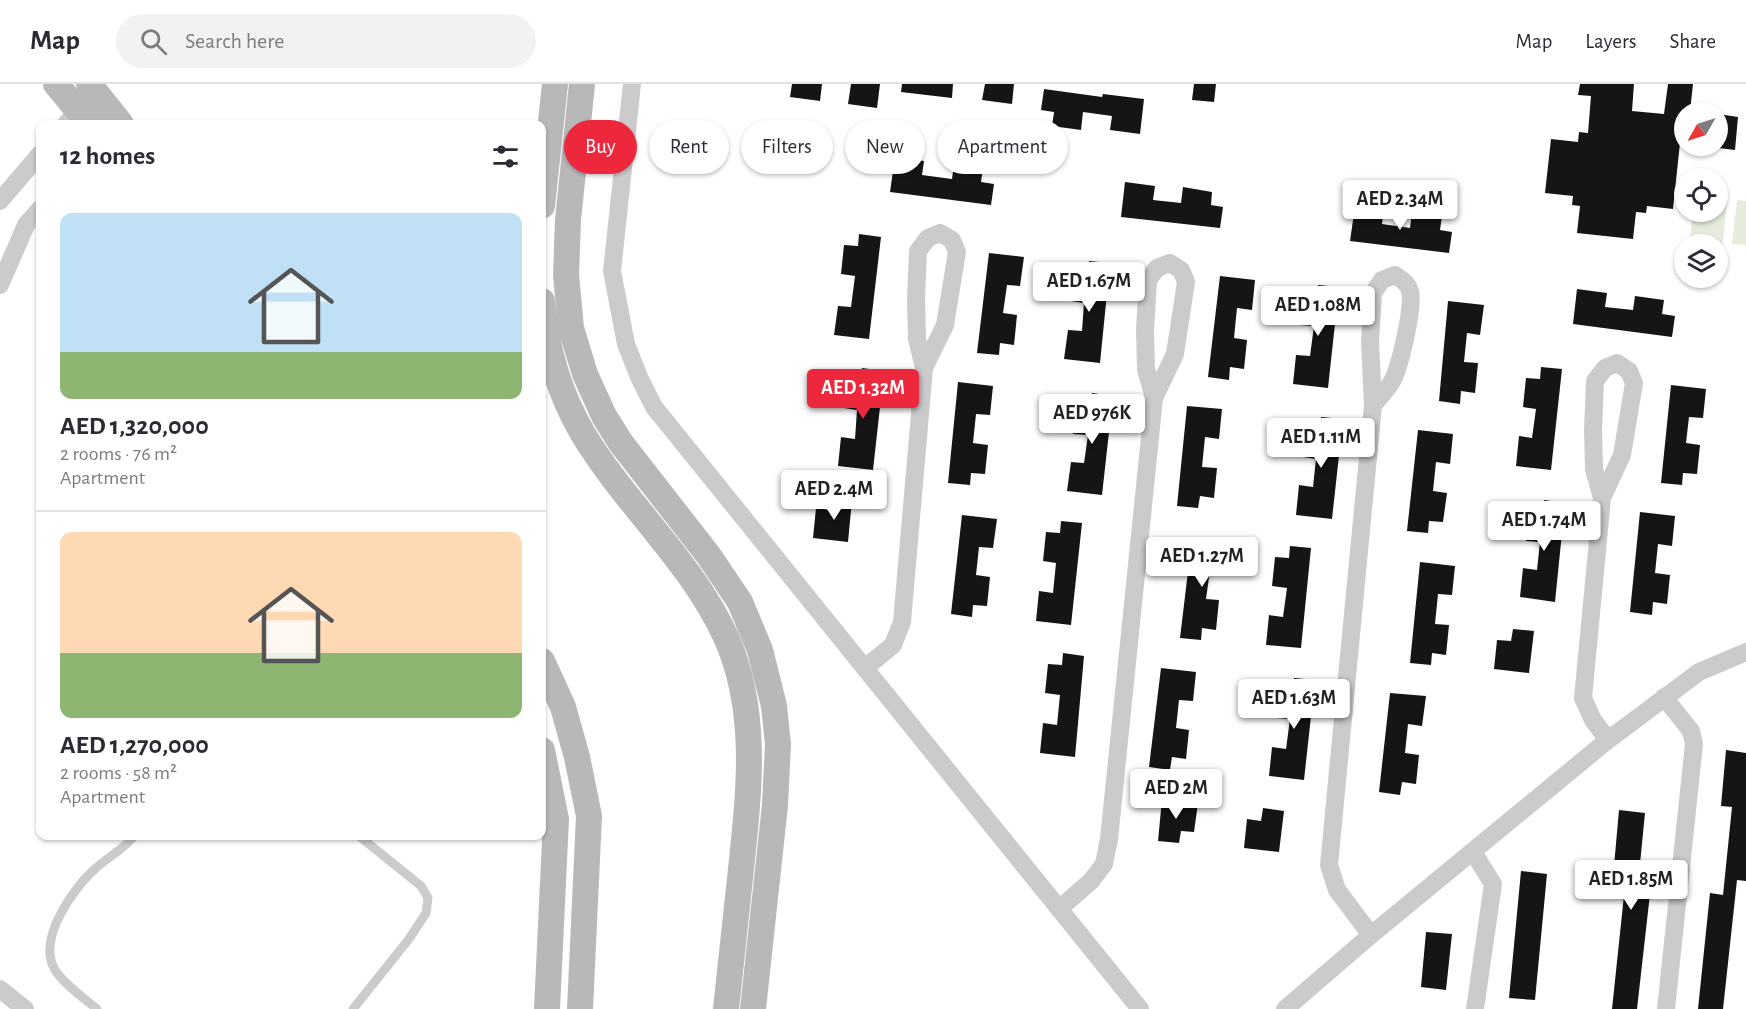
<!DOCTYPE html>
<meta charset="utf-8">
<style>
:root{--surface:#fff;--page:#f2f2f3;--text:#2b2b33;--muted:#7c7c81;--line:#e1e1e2;--accent:#ed283c}
body{margin:0;font-family:"Alegreya Sans",sans-serif;background:var(--page);color:var(--text);height:100vh;display:flex;flex-direction:column;font-size:22px;white-space:nowrap}
*{box-sizing:border-box;margin:0}
p{font-size:20px;color:var(--muted)}
.icon{flex:none;width:33px;height:33px;fill:none;stroke:currentColor;stroke-width:2;stroke-linecap:round;stroke-linejoin:round}
.map{position:relative;flex:1;overflow:hidden}
.panel{position:absolute;left:36px;top:36px;width:510px;height:720px;display:flex;flex-direction:column;background:var(--surface);border-radius:12px;box-shadow:0 2px 4px #0004}
.panel>*{flex:none}
.guide{position:absolute;left:564px;top:36px;width:570px;height:54px;display:flex;gap:12px}
.needle{width:39px;rotate:231deg}
.controls{position:absolute;left:1674px;top:18px;display:grid;gap:12px}
.controls a{display:grid;place-items:center;width:54px;height:54px;border-radius:50%;background:var(--surface);box-shadow:0 2px 4px #0004;font-size:30px}
.price{position:absolute;translate:-50% -51px;padding:0 14px;border-radius:6px;background:#fff;color:#222;font-size:20px;line-height:39px;filter:drop-shadow(0 2px 3px #0008)}
.price::after{content:'';position:absolute;left:50%;top:36px;width:18px;height:14px;margin-left:-9px;background:inherit;clip-path:polygon(0 0,100% 0,50% 100%)}
.price.active{background:var(--accent);color:#fff}
ul{padding:0;list-style:none}
li{display:grid;align-content:center;gap:12px;height:318px;padding:0 24px}
li+li{border-top:2px solid var(--line)}
li span{display:grid;place-items:center;height:186px;border-radius:12px;color:#555}
li>.icon{margin-inline-start:auto}
span .icon{width:108px;height:108px;fill:#fffc;stroke-width:1}
li b{font-size:26px}
h2{display:flex;justify-content:space-between;align-items:center;height:72px;padding:0 24px;font-size:26px}
.chip{padding:0 21px;border-radius:27px;background:var(--surface);box-shadow:0 2px 4px #0004;font-size:21px;line-height:54px}
.chip.active{background:var(--accent);color:#fff}
header{display:flex;align-items:center;gap:36px;box-sizing:border-box;height:84px;padding:0 30px;background:var(--surface);border-bottom:2px solid var(--line)}
header strong{font-size:28px}
nav{display:flex;gap:33px;margin-inline-start:auto;font-size:21px}
.search{width:420px;height:54px;background:var(--page);display:flex;align-items:center;gap:15px;box-sizing:border-box;padding:0 21px;border-radius:33px;color:var(--muted);font-size:22px}
.map>svg:first-child{display:block}
.green{fill:#e5ecdb}
.building{fill:#151515}
.lines{fill:none;stroke-linecap:round;stroke-linejoin:round}
.service{stroke:#cbcbcb;stroke-width:9}
.minor{stroke:#cbcbcb;stroke-width:18}
.secondary{stroke:#b8b8b8;stroke-width:26}
</style>
<header>
<strong>Map</strong>
<div class="search"><svg class="icon" aria-label="search" viewBox="0 0 24 24"><circle cx="10" cy="10" r="6"/><path d="M15 15l6 6"/></svg>Search here</div>
<nav><a>Map</a><a>Layers</a><a>Share</a></nav>
</header>
<div class="map">
<svg width="1746" height="925" viewBox="0 0 1746 925">
<rect width="100%" height="100%" fill="#fff"/>
<path class="green" d="M1718 107 1728 108 1722 167 1718 166V160H1689L1693 128H1718Z
M1737 116 1746 117V161L1732 160Z"/>
<path class="building" d="M792 0H822L820 17 790 13Z
M851 0H880L877 24 848 20Z
M902 0H953L952 14 901 8Z
M985 0H1014L1012 20 982 16Z
M1194 0H1216L1214 18 1192 16Z
M1580 0H1634L1632 27 1664 30 1668 0H1693L1690 28H1684V60L1680 59 1673 125 1647 122 1646 129 1636 128 1633 155 1577 149 1580 122 1572 121 1573 112 1545 109 1551 55 1578 58 1579 48 1588 49 1591 12 1578 11Z
M1044 5 1102 13 1103 10 1144 15 1140 50 1110 46 1112 32 1083 28 1081 46 1052 42 1054 28 1041 26Z
M1718 30 1738 33 1735 66 1718 64Z
M895 73 924 77 922 91 952 95 954 80 983 84 981 98 994 100 991 121 890 108Z
M1125 98 1155 102 1153 116 1181 119 1183 103 1212 108 1211 121 1223 123 1220 144 1121 133Z
M1355 122 1384 126 1382 140 1410 144 1412 128 1442 132 1440 146 1452 148 1449 169 1350 157Z
M859 150 881 153 869 255 834 251 838 222 851 223 855 192 841 190 844 161 858 162Z
M989 169 1024 173 1020 202 1007 201 1003 229 1017 231 1014 261 1000 259 999 271 977 269Z
M1089 177 1110 179 1100 279 1064 275 1068 246 1082 247 1084 219 1071 217 1074 187 1088 189Z
M1220 192 1255 196 1252 226 1237 224 1234 254 1247 256 1244 285 1230 283 1229 296 1208 293Z
M1318 201 1339 203 1328 304 1293 300 1296 271 1310 272 1314 242 1299 241 1303 211 1316 213Z
M1577 205 1607 209 1605 223 1633 226 1635 212 1664 216 1662 230 1675 232 1672 253 1573 240Z
M1448 217 1484 221 1480 251 1467 249 1464 278 1478 279 1475 309 1461 307 1460 320 1439 317Z
M1541 283 1562 285 1551 386 1516 382 1519 352 1532 354 1536 325 1523 323 1526 294 1540 295Z
M862 284 884 287 873 386 838 382 841 353 855 355 857 326 844 324 847 295 861 297Z
M958 298 993 302 990 331 976 330 973 359 988 361 985 390 971 389 970 401 948 399Z
M1671 301 1706 305 1703 334 1689 333 1686 359 1700 361 1697 390 1683 389 1682 401 1661 399Z
M1092 309 1113 312 1102 411 1067 407 1071 378 1084 379 1088 351 1073 350 1076 320 1090 322Z
M1187 322 1222 325 1219 355 1205 353 1202 383 1217 384 1214 414 1200 412 1198 424 1177 422Z
M1321 333 1343 335 1332 435 1296 431 1299 401 1313 403 1316 375 1303 373 1306 344 1320 345Z
M1418 346 1453 350 1450 380 1436 378 1433 407 1447 409 1443 438 1429 437 1428 449 1407 447Z
M831 414 852 416 848 458 813 454 816 424 830 426Z
M1544 416 1565 419 1555 518 1520 513 1523 484 1537 486 1540 458 1526 457 1529 427 1543 429Z
M1640 428 1675 432 1672 462 1658 460 1655 489 1670 491 1667 520 1653 518 1652 531 1630 528Z
M962 431 997 435 993 464 979 463 976 491 990 493 987 522 973 521 972 533 951 530Z
M1061 437 1082 439 1071 541 1036 537 1039 507 1053 509 1056 479 1043 477 1046 448 1060 449Z
M1192 454 1227 458 1224 487 1210 486 1206 515 1219 516 1216 546 1202 544 1201 556 1180 554Z
M1290 462 1311 464 1301 564 1266 561 1269 531 1283 533 1287 504 1272 502 1275 473 1289 474Z
M1420 478 1455 482 1452 511 1438 510 1435 540 1449 541 1446 571 1432 569 1431 581 1410 579Z
M1513 545 1534 547 1529 589 1494 585 1497 556 1511 557Z
M1063 569 1084 572 1075 673 1040 669 1043 639 1057 641 1060 611 1045 609 1048 580 1062 581Z
M1161 584 1196 588 1193 617 1179 616 1176 644 1189 646 1186 675 1172 673 1170 686 1149 683Z
M1294 594 1315 596 1304 696 1269 692 1272 663 1286 665 1290 635 1275 634 1278 604 1292 606Z
M1390 609 1426 612 1422 642 1408 640 1405 669 1419 671 1416 700 1402 698 1400 711 1379 708Z
M1726 666 1746 669V797L1737 796 1723 925H1698L1710 809 1723 811 1732 723 1721 722Z
M1162 715 1198 719 1194 748 1181 747 1179 759 1158 757Z
M1263 724 1284 727 1279 768 1244 764 1247 735 1261 737Z
M1619 726 1645 729 1638 800 1651 801 1637 925H1612L1627 783 1614 782Z
M1521 787 1547 790 1535 916 1509 914Z
M1426 848 1452 850 1446 906 1421 903Z"/>
<g class="lines">
<path class="service" d="M97 925C86 916 60 897 54 884 38 854 73 804 96 784 108 773 124 765 134 752
M353 925 409 855 426 829 428 814 421 802 359 752"/>
<path class="minor" d="M632 0 612 187 626 260 639 293 654 323 1140 925
M66 40 86 18
M0 117 40 70
M0 201 26 141 40 125
M1602 414 1594 385 1593 346 1595 297 1605 284 1617 279 1629 287 1634 299 1622 371 1602 414 1583 614 1593 636 1608 656
M865 584 893 561 902 538 924 284 917 255 916 216 918 167 928 154 940 149 952 156 957 168 945 241 924 284
M1664 613 1691 647 1694 660 1666 925
M1473 768 1493 800 1475 925
M1059 825 1091 797 1104 780 1109 755 1154 314 1175 270 1186 198 1181 186 1170 179 1157 184 1148 196 1145 246 1146 285 1154 314
M1371 851 1337 806 1329 781 1373 321 1370 258 1373 209 1382 196 1395 191C1402 196 1407 198 1410 207 1414 222 1400 285 1391 299 1386 307 1379 314 1373 321
M0 905 25 925
M1285 925 1371 851 1608 656 1699 588 1746 568"/>
<path class="secondary" d="M56 0 89 40
M89 0 121 40
M582 0 568 136 566 191 571 244 585 290 604 332 621 359 709 472 740 518 760 566 774 622 778 660 775 721 753 925
M542 122 555 0
M542 217C546 263 559 309 583 350 626 421 691 477 726 553 759 627 749 708 741 785 736 832 731 878 726 925
M542 577 563 623 577 673 589 732 580 925
M542 666 556 735 547 925"/>
</g>
</svg>
<div class="controls">
<a><svg class="needle" viewBox="-14 -14 28 28"><path d="M0-13l5 13h-10z" fill="#e53935"/><path d="M0 13l5-13h-10z" fill="#7c7c81"/></svg></a>
<a><svg class="icon" aria-label="locate" viewBox="0 0 24 24"><circle cx="12" cy="12" r="6"/><path d="M12 2v4M12 18v4M2 12h4M18 12h4"/></svg></a>
<a><svg class="icon" aria-label="layers" viewBox="0 0 24 24"><path d="M12 4l9 5-9 5-9-5zM3 14l9 5 9-5"/></svg></a>
</div>
<b class="price" style="left:1400px;top:147px">AED 2.34M</b>
<b class="price" style="left:1089px;top:229px">AED 1.67M</b>
<b class="price" style="left:1318px;top:253px">AED 1.08M</b>
<b class="price active" style="left:863px;top:336px">AED 1.32M</b>
<b class="price" style="left:1092px;top:361px">AED 976K</b>
<b class="price" style="left:1321px;top:385px">AED 1.11M</b>
<b class="price" style="left:834px;top:437px">AED 2.4M</b>
<b class="price" style="left:1544px;top:468px">AED 1.74M</b>
<b class="price" style="left:1202px;top:504px">AED 1.27M</b>
<b class="price" style="left:1294px;top:646px">AED 1.63M</b>
<b class="price" style="left:1176px;top:736px">AED 2M</b>
<b class="price" style="left:1631px;top:827px">AED 1.85M</b>
<div class="guide">
<a class="chip active">Buy</a>
<a class="chip">Rent</a>
<a class="chip">Filters</a>
<a class="chip">New</a>
<a class="chip">Apartment</a>
</div>
<section class="panel">
<h2>12 homes<svg class="icon" aria-label="filters" viewBox="0 0 24 24"><path d="M4 7h16M4 17h16"/><circle cx="9" cy="7" r="2"/><circle cx="15" cy="17" r="2"/></svg></h2>
<ul>
<li><span style="background:linear-gradient(#bfe0f5 75%,#8fb573 0)"><svg class="icon" aria-label="home" viewBox="0 0 24 24"><path d="M3 11l9-7 9 7M6 9v11h12V9"/></svg></span><div><b>AED 1,320,000</b><p>2 rooms · 76 m²</p><p>Apartment</p></div></li>
<li><span style="background:linear-gradient(#ffd9b3 65%,#8fb573 0)"><svg class="icon" aria-label="home" viewBox="0 0 24 24"><path d="M3 11l9-7 9 7M6 9v11h12V9"/></svg></span><div><b>AED 1,270,000</b><p>2 rooms · 58 m²</p><p>Apartment</p></div></li>
</ul>
</section>
</div>
